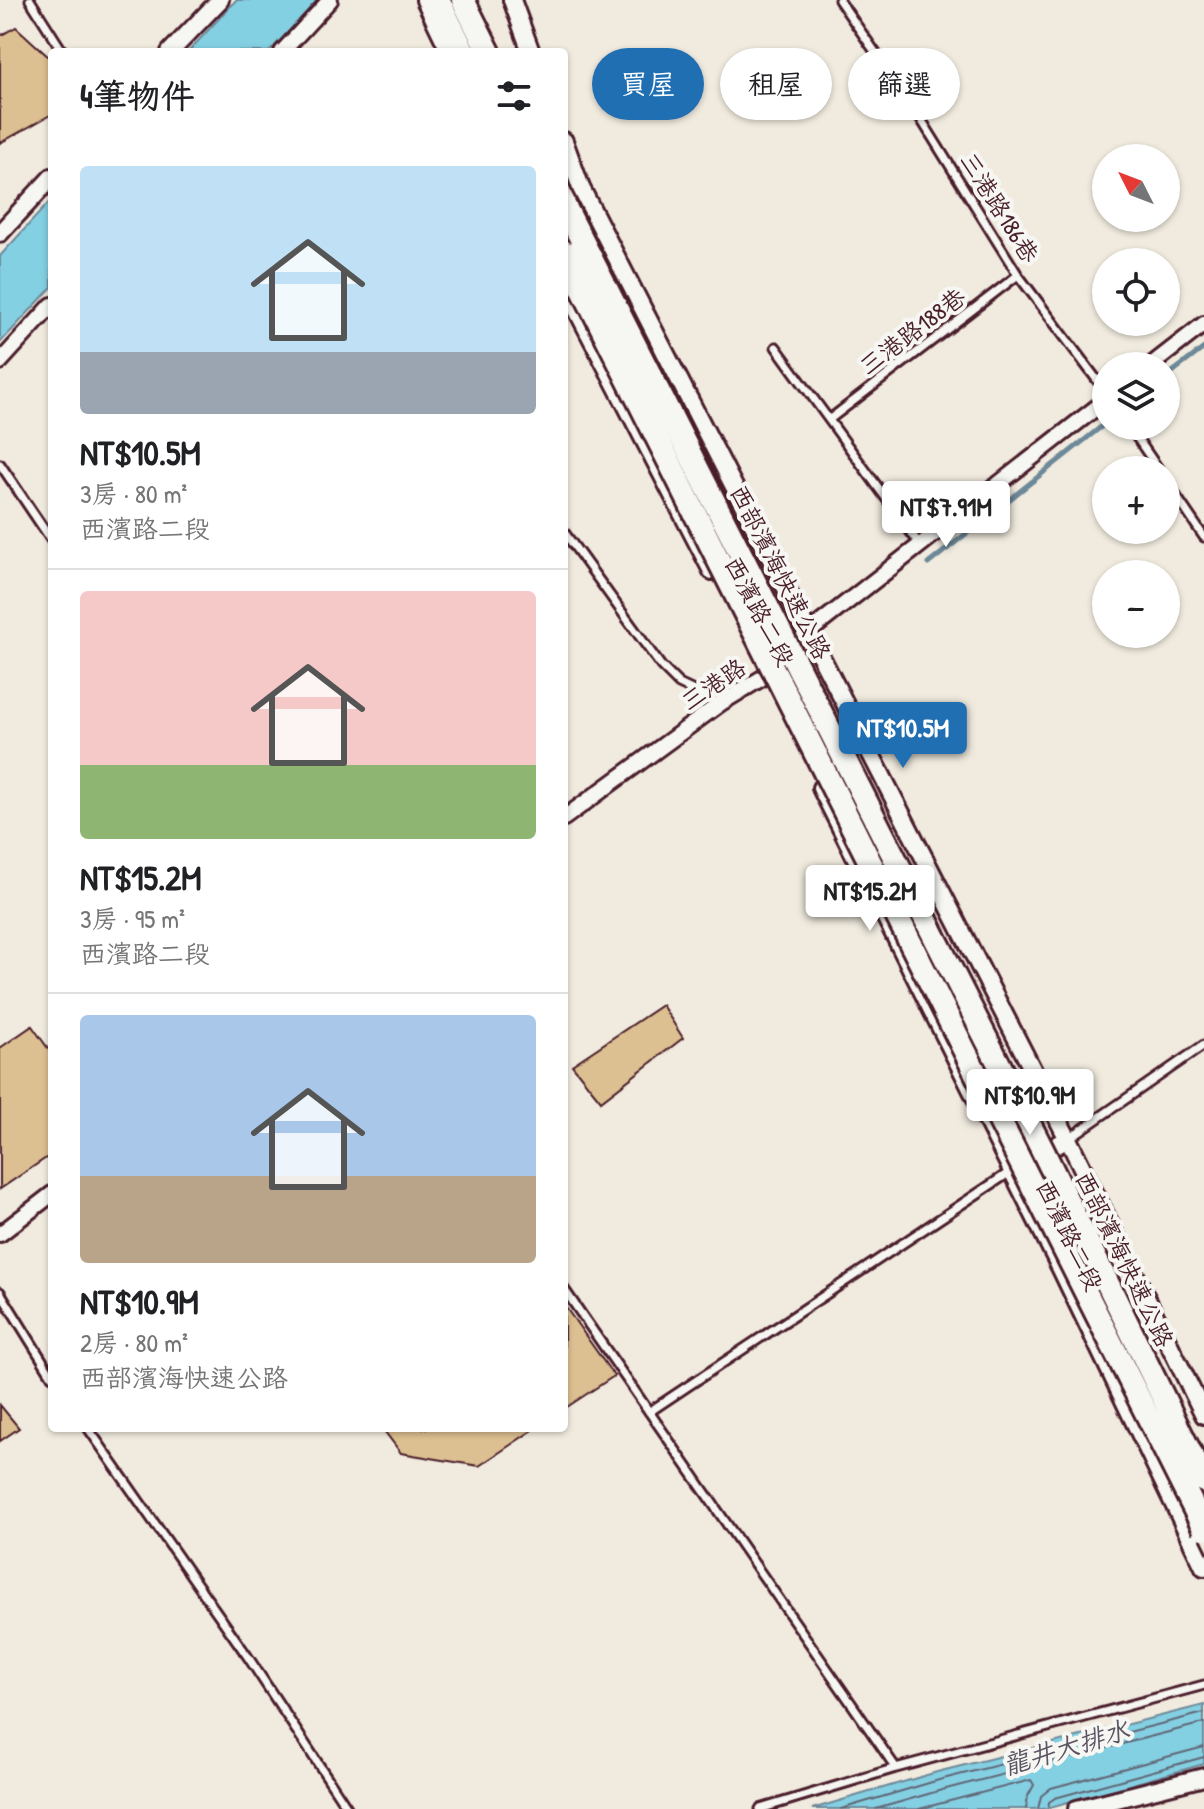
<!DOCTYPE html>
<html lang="zh-TW">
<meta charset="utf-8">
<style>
:root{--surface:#fff;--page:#f6f6f6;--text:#202124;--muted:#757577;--line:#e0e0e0;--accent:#1f6fb2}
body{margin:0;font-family:"Patrick Hand","LXGW WenKai TC",sans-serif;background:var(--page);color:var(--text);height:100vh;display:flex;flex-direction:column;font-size:30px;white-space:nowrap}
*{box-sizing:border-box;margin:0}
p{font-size:26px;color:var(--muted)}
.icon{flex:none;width:44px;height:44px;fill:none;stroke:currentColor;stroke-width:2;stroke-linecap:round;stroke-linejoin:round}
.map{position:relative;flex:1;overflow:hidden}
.drawer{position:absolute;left:48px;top:48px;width:520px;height:1384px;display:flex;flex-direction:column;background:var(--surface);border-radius:8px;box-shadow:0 2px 6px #0004}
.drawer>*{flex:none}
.hud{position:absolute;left:592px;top:48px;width:492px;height:72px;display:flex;gap:16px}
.needle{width:52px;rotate:312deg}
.tools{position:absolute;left:1092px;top:144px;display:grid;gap:16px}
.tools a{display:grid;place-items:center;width:88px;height:88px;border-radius:50%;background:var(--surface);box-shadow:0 2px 6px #0004;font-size:40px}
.price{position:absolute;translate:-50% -68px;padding:0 18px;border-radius:8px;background:#fff;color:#222;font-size:26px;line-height:52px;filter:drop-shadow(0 2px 4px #0008)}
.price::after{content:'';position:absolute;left:50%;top:48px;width:24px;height:18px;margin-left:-12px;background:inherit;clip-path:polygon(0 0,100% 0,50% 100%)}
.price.selected{background:var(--accent);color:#fff}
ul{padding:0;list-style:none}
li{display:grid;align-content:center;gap:16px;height:424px;padding:0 32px}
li+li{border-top:2px solid var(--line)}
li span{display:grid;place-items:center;height:248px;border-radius:8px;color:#555}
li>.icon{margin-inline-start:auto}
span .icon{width:144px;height:144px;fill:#fffc;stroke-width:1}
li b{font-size:34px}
h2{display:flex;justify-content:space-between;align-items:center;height:96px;padding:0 32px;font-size:34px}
.pill{padding:0 28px;border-radius:36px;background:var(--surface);box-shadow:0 2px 6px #0004;font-size:28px;line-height:72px}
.pill.selected{background:var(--accent);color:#fff}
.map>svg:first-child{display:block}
.water{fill:#84d0e3;stroke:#6d8999;stroke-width:2}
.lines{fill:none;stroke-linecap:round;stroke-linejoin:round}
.shore{stroke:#616675;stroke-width:2}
.stream{stroke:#6d8999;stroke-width:5}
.building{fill:#ddc091;stroke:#4a1f2b;stroke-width:2}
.service-casing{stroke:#4a1f2b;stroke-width:13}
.minor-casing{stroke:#4a1f2b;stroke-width:20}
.tertiary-casing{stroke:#4a1f2b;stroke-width:22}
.trunk-casing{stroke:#4a1f2b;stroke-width:28}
.service{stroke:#f6f6f2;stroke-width:7}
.minor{stroke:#f6f6f2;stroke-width:14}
.tertiary{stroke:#f6f6f2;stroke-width:16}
.trunk{stroke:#f6f6f2;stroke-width:22}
.trunk-bridge-casing{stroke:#4a1f2b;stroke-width:28;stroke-linecap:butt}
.trunk-bridge{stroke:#f6f6f2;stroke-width:22}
.labels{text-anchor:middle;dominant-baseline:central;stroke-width:8;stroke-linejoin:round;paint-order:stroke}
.street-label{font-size:24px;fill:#4a1f2b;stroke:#f6f6f2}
.water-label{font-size:26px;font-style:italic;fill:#5b5462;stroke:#f6f6f2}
</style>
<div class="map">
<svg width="1204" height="1809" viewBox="0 0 1204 1809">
<rect width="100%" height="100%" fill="#f1ebdf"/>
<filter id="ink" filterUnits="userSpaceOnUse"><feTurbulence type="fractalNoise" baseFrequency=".0125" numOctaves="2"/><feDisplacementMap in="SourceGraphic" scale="16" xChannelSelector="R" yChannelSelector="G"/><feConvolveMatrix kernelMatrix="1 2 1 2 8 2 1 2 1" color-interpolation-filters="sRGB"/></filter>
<g filter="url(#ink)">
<path class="water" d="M236 0H318L269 52H188Z
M52 199V287L0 343V256Z
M1204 1705V1764L1043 1809H812L937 1772Z"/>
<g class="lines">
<path class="shore" d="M841 1809 939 1780 1204 1713
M876 1809 942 1790 1204 1723
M919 1809 1031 1780 1034 1785 1028 1796 1026 1809
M1038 1809 1041 1796 1051 1788 1204 1747
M1048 1809 1049 1802 1055 1798 1204 1757"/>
<path class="stream" d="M1166 377 1204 348
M928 564 1106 423"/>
</g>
<path class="building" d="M16 27 52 60V114L0 143V36Z
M662 1005 683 1038 601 1101 572 1065Z
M32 1026 52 1054V1154L0 1189V1048Z
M564 1305 614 1376 564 1409Z
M0 1405 19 1428 0 1441Z
M382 1428H536L479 1466 401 1453Z"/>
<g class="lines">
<defs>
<path id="service" d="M30 0 63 52
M839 0 914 108 1018 275 1106 392
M776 347 920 545
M830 419 1018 275
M1129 426 1159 470
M0 464 52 541
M1166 481 1204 537
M564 532 661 666 679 684 719 703
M1068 1139 1204 1045
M564 1289 896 1768
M0 1292 52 1376
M649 1412 1010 1172
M88 1428 248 1657 348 1809
M760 1809 896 1768 1204 1685"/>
<path id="minor" d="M282 52 330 0
M0 362 52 305
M1150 366 1204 324
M564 818 721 703 767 675 810 631 1106 400
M0 1234 52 1194"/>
<path id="tertiary" d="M425 0 450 52
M512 0 531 52
M170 52 220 0
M564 141 581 188 1068 1139 1204 1415
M0 233 52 177
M564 285 712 571
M821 788 1061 1269 1204 1567
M1013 1169 1068 1139
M1077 1809 1204 1777"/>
<path id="trunk" d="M438 0 464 52
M463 0 489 52"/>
</defs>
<use href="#service" class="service-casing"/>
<use href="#minor" class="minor-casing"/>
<use href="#tertiary" class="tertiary-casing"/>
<use href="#trunk" class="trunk-casing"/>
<use href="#service" class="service"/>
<use href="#minor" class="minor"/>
<use href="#tertiary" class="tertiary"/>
<use href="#trunk" class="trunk"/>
<defs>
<path id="trunk-bridge" d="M564 205 1042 1149 1204 1481
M564 252 1204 1528"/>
</defs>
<use href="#trunk-bridge" class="trunk-bridge-casing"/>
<use href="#trunk-bridge" class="trunk-bridge"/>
</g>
</g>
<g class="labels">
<g class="street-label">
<text transform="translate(1000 207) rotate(58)">三港路186巷</text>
<text transform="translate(912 331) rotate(-37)">三港路188巷</text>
<text transform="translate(781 572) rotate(63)">西部濱海快速公路</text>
<text transform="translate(760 611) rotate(62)">西濱路二段</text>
<text transform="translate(713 684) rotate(-34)">三港路</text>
<text transform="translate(1070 1235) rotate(64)">西濱路二段</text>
<text transform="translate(1125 1259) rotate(64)">西部濱海快速公路</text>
</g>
<g class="water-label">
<text transform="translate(1066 1747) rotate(-17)">龍井大排水</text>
</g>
</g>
</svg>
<div class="tools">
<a><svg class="needle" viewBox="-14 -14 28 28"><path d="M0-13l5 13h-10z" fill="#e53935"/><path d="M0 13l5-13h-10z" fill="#757577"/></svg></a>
<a><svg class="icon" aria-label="locate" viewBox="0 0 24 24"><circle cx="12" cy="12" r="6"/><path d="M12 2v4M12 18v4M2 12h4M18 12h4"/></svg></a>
<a><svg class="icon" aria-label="layers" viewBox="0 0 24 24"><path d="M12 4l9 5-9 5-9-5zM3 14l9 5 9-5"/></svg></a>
<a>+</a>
<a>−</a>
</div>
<b class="price" style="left:946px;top:549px">NT$7.91M</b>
<b class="price selected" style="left:903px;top:770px">NT$10.5M</b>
<b class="price" style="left:870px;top:933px">NT$15.2M</b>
<b class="price" style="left:1030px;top:1137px">NT$10.9M</b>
<div class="hud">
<a class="pill selected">買屋</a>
<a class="pill">租屋</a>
<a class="pill">篩選</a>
</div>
<section class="drawer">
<h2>4筆物件<svg class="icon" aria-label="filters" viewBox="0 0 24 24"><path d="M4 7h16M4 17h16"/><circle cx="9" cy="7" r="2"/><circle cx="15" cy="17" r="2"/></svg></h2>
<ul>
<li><span style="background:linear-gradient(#bfe0f5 75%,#9aa5b1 0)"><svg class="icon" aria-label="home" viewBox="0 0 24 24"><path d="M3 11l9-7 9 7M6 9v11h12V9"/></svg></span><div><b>NT$10.5M</b><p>3房 · 80 m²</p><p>西濱路二段</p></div></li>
<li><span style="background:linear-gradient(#f6c9c9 70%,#8fb573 0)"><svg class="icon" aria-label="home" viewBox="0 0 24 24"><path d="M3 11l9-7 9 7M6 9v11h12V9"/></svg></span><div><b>NT$15.2M</b><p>3房 · 95 m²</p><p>西濱路二段</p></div></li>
<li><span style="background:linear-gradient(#a9c7e8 65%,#b9a48a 0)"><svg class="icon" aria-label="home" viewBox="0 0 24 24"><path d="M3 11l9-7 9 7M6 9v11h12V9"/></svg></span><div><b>NT$10.9M</b><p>2房 · 80 m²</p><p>西部濱海快速公路</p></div></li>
</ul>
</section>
</div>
